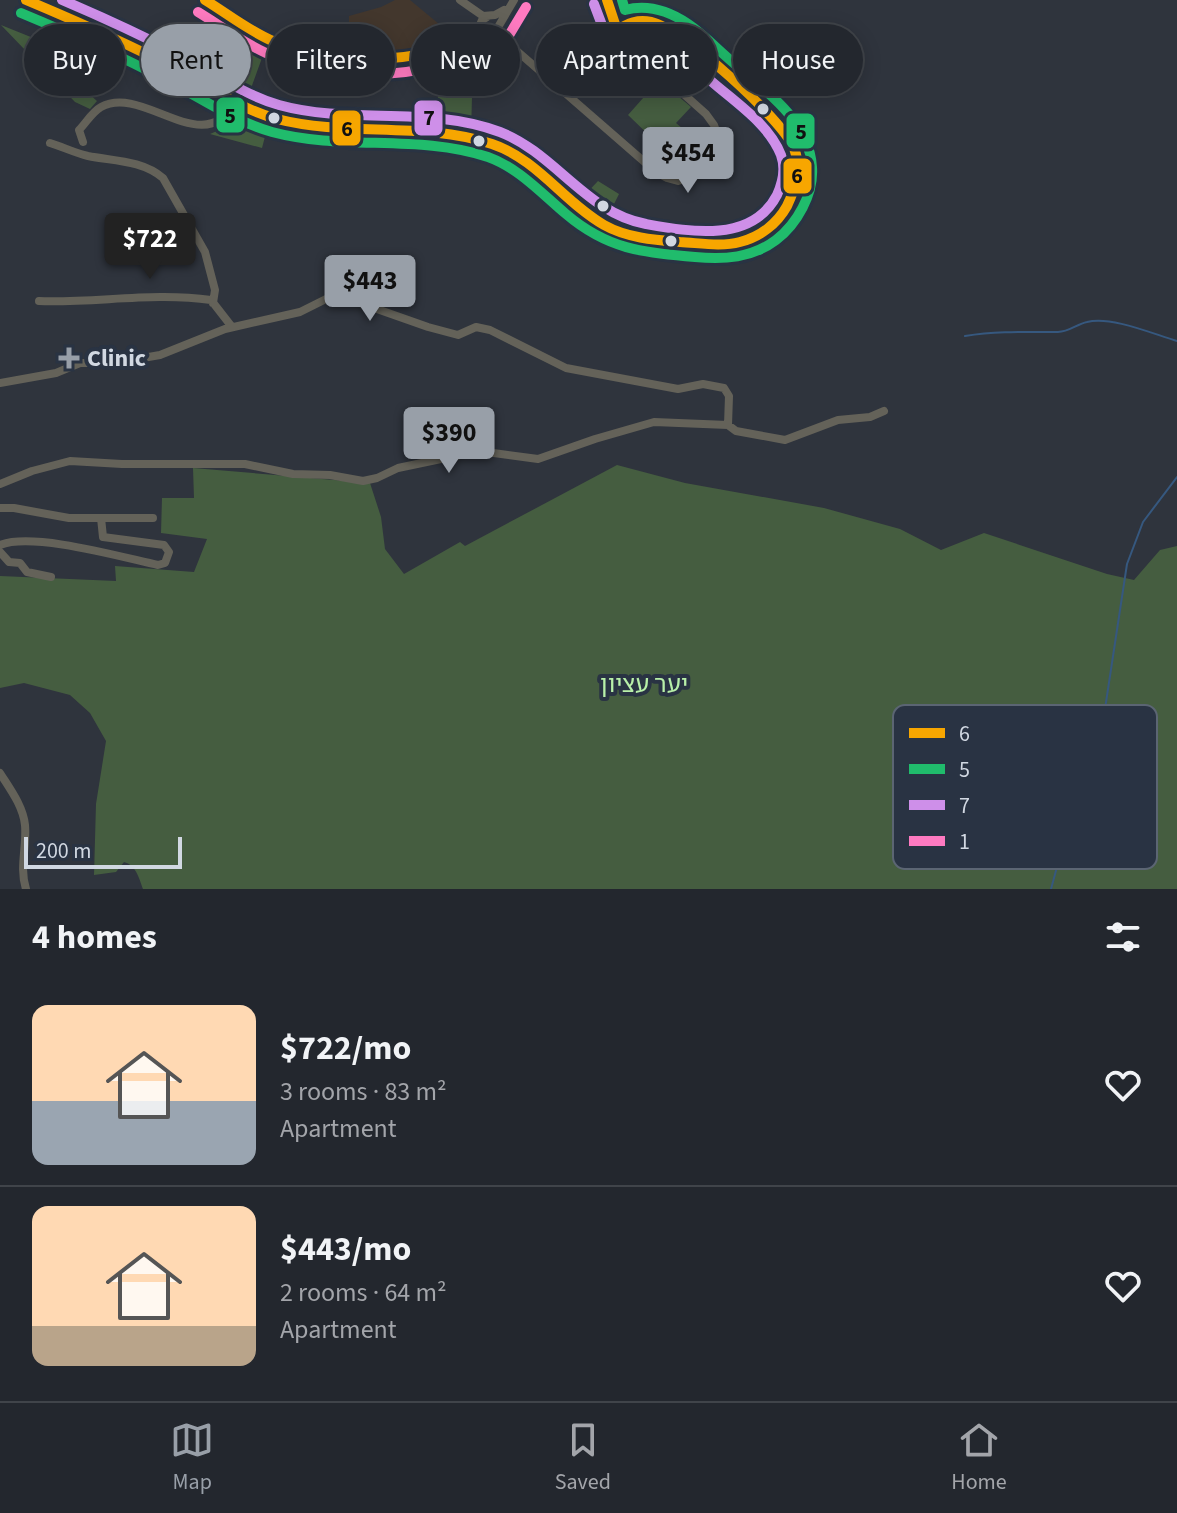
<!DOCTYPE html>
<meta charset="utf-8">
<style>
:root{--surface:#23272e;--page:#2b2f36;--text:#f1f3f6;--muted:#a3a5aa;--line:#40444a;--accent:#989fa8}
body{margin:0;font-family:"Source Sans 3","Noto Sans Hebrew",sans-serif;background:var(--page);color:var(--text);height:100vh;display:flex;flex-direction:column;font-size:30px;white-space:nowrap}
*{box-sizing:border-box;margin:0}
p{font-size:26px;color:var(--muted)}
.icon{flex:none;width:44px;height:44px;fill:none;stroke:currentColor;stroke-width:2;stroke-linecap:round;stroke-linejoin:round}
.map{position:relative;height:889px;overflow:hidden}
.details{display:flex;flex-direction:column;background:var(--surface);flex:1}
.details>*{flex:none}
.guide{position:absolute;left:24px;top:24px;width:1130px;height:72px;display:flex;gap:16px}
.scale{position:absolute;left:24px;bottom:20px;width:158px;box-sizing:border-box;padding-left:8px;border:4px solid #d1d8e2;border-top:0;font-size:22px;line-height:28px;white-space:nowrap;color:#d1d8e2;-webkit-text-stroke:6px #293343;paint-order:stroke}
.price{position:absolute;translate:-50% -68px;padding:0 18px;border-radius:8px;background:var(--accent);color:#111;font-size:26px;line-height:52px;filter:drop-shadow(0 2px 4px #0008)}
.price::after{content:'';position:absolute;left:50%;top:48px;width:24px;height:18px;margin-left:-12px;background:inherit;clip-path:polygon(0 0,100% 0,50% 100%)}
.price.current{background:#222;color:#fff}
ul{padding:0;list-style:none}
li{display:flex;align-items:center;gap:24px;height:200px;padding:0 32px}
li+li{border-top:2px solid var(--line)}
li span{display:grid;place-items:center;flex:none;width:224px;height:160px;border-radius:16px;color:#555}
li>.icon{margin-inline-start:auto}
span .icon{width:96px;height:96px;fill:#fffc;stroke-width:1}
li b{font-size:34px}
h2{display:flex;justify-content:space-between;align-items:center;height:96px;padding:0 32px;font-size:34px}
.pill{padding:0 28px;border-radius:36px;background:var(--surface);box-shadow:0 4px 20px #0003,0 0 0 2px var(--line);font-size:28px;line-height:72px}
.pill.current{background:var(--accent);color:#111}
.menu{display:flex;justify-content:space-around;align-items:center;height:112px;border-top:2px solid var(--line);background:var(--surface);font-size:22px;color:var(--muted)}
.menu a{display:grid;justify-items:center;gap:4px}
.menu .current{color:var(--accent)}
.map>svg:first-child{display:block}
.education{fill:#43372d}
.green{fill:#455d40}
.lines{fill:none;stroke-linecap:round;stroke-linejoin:round}
.stream{stroke:#36587f;stroke-width:2}
.minor{stroke:#646259;stroke-width:8}
.bus-1-casing{stroke:#293343;stroke-width:16}
.bus-2-casing{stroke:#293343;stroke-width:16}
.bus-3-casing{stroke:#293343;stroke-width:16}
.bus-4-casing{stroke:#293343;stroke-width:16}
.bus-1{stroke:#f7a600;stroke-width:10}
.bus-2{stroke:#20bc6c;stroke-width:10}
.bus-3{stroke:#ce8fe9;stroke-width:10}
.bus-4{stroke:#fe7ac1;stroke-width:10}
.bus-dot{fill:#d1d8e2;stroke:#293343;stroke-width:3}
.poi-dot{fill:#989fa8;stroke:#293343;stroke-width:3}
.labels{text-anchor:middle;dominant-baseline:central;stroke-width:8;stroke-linejoin:round;paint-order:stroke}
.poi-label{font-size:24px;font-weight:bold;fill:#d1d8e2;stroke:#293343;text-anchor:start}
.park-label{font-size:24px;fill:#b8f0a9;stroke:#293343}
.key{fill:#293343;stroke:#5b6573;stroke-width:2}
.key-label{font-size:22px;fill:#d1d8e2}
.line-badge{stroke:#293343;stroke-width:3}
.pale-badge-label{font-size:22px;text-anchor:middle;font-weight:bold;fill:#111}
</style>
<div class="map">
<svg width="1177" height="889" viewBox="0 0 1177 889">
<rect width="100%" height="100%" fill="#2f343d"/>
<path class="education" d="M395 0H410L457 39 413 50 349 52V16L381 7Z"/>
<path class="green" d="M1 25 78 56 72 70 89 94 97 101 90 109 75 102Z
M244 28 267 44 246 102 221 89 226 77 220 73Z
M659 80 691 107 676 123 689 134 691 147 687 152 676 151 659 138 656 142 628 115Z
M438 93 472 97 471 133 439 128Z
M240 114 268 125 262 148 210 134 224 128Z
M598 181 619 194 609 214 580 200Z
M617 465 685 483 824 508 900 529 941 550 984 533 1107 574 1134 580 1160 550 1177 546V889H143C139 878 136 865 124 862L116 872 94 875 96 804 106 741 90 713 70 695 24 683 0 688V576L116 581 115 566 194 572 207 539 161 533 162 498H194L193 468 370 483 381 517 385 549 404 574 460 542 465 546Z"/>
<g class="lines">
<path class="stream" d="M965 336C997 331 1026 332 1058 332 1069 332 1077 324 1087 322 1112 316 1153 334 1177 341
M1051 889 1078 790 1091 764 1103 722 1127 564 1143 522 1177 477"/>
<path class="minor" d="M26 0C76 21 126 43 174 68 208 86 240 109 277 119 348 138 424 121 493 144 538 159 564 202 605 225 628 238 655 240 681 242 701 243 722 247 741 242 759 237 774 226 784 211 828 150 761 106 720 70 699 52 678 27 651 22 638 19 627 23 617 30
M205 0C228 13 250 31 275 42 319 62 380 62 428 54 451 50 471 38 494 34L514 0
M460 0 483 16 495 15 504 10
M487 17 482 20 479 27 487 35
M497 30 510 45 656 172 667 178 678 181 699 174 714 158 718 136 714 125 706 114 623 40 607 0
M83 142 79 130C86 123 92 112 101 107 144 84 203 161 235 102
M50 143C63 147 75 153 88 156 113 161 142 160 163 178L205 252 215 290 213 303
M39 301C96 303 154 292 211 300L232 327
M0 383 56 373 80 363H114L160 355 225 329 300 312 330 297 357 302 428 327 458 335 476 327 490 330 566 368 678 389 703 384 724 388 729 396 728 425
M0 484 32 471 70 461 122 464H245L293 474 330 475 363 481 377 478 398 468 479 451 538 459 595 439 654 422 728 425 736 431 785 440 838 420 870 417 884 411
M0 508H14L69 518H153
M0 545C33 532 121 557 158 565L165 563 169 552 164 545 103 537 101 518
M0 552 9 562 20 563 27 572 51 577
M0 773C10 789 23 806 25 825 27 847 19 867 26 889"/>
<defs>
<path id="bus-1" d="M26 0C76 21 126 43 174 68 208 86 240 109 277 119 347 137 423 121 492 144 537 159 564 202 604 225 627 238 655 240 680 242 700 243 721 247 740 242 760 237 777 224 787 206 796 187 802 169 794 148 781 118 683 29 651 22 638 19 628 23 617 30L607 0
M205 0C228 14 250 32 275 42 329 65 392 62 448 49"/>
<path id="bus-2" d="M21 13C69 33 117 54 164 79 200 97 233 121 272 132 343 151 419 134 488 157 519 168 542 194 566 214 607 249 643 253 695 257 724 260 752 258 776 240 797 224 814 194 812 167 809 119 762 88 729 59 715 47 703 34 688 24 669 11 648 4 625 10L622 0"/>
<path id="bus-3" d="M62 0C102 17 143 36 182 56 214 73 244 95 279 105 351 125 429 105 500 132 555 153 586 213 646 224 691 232 752 243 777 195 783 182 786 169 781 155 769 124 735 102 711 81 697 69 685 55 670 45 636 23 628 51 608 41L594 4"/>
<path id="bus-4" d="M198 12C221 26 242 42 266 53 318 77 386 80 441 65 461 60 480 52 500 47L505 42 526 7"/>
</defs>
<use href="#bus-1" class="bus-1-casing"/>
<use href="#bus-2" class="bus-2-casing"/>
<use href="#bus-3" class="bus-3-casing"/>
<use href="#bus-4" class="bus-4-casing"/>
<use href="#bus-1" class="bus-1"/>
<use href="#bus-2" class="bus-2"/>
<use href="#bus-3" class="bus-3"/>
<use href="#bus-4" class="bus-4"/>
</g>
<g class="bus-dot">
<circle cx="763" cy="109" r="7"/>
<circle cx="274" cy="118" r="7"/>
<circle cx="479" cy="141" r="7"/>
<circle cx="603" cy="206" r="7"/>
<circle cx="671" cy="241" r="7"/>
</g>
<path class="poi-dot" d="M65 346h8v8h8v8h-8v8h-8v-8h-8v-8h8z"/>
<g class="labels">
<g class="poi-label">
<text x="87" y="358">Clinic</text>
</g>
<g class="park-label">
<text x="644" y="684">יער עציון</text>
</g>
</g>
<rect x="893" y="705" width="264" height="164" rx="12" class="key"/>
<rect x="909" y="728" width="36" height="10" fill="#f7a600"/>
<rect x="909" y="764" width="36" height="10" fill="#20bc6c"/>
<rect x="909" y="800" width="36" height="10" fill="#ce8fe9"/>
<rect x="909" y="836" width="36" height="10" fill="#fe7ac1"/>
<g class="key-label">
<text x="959" y="741">6</text>
<text x="959" y="777">5</text>
<text x="959" y="813">7</text>
<text x="959" y="849">1</text>
</g>
<g class="line-badge">
<rect x="215" y="96" width="31" height="38" rx="8" fill="#20bc6c"/>
<rect x="413" y="99" width="31" height="38" rx="8" fill="#ce8fe9"/>
<rect x="331" y="109" width="31" height="38" rx="8" fill="#f7a600"/>
<rect x="785" y="112" width="31" height="38" rx="8" fill="#20bc6c"/>
<rect x="782" y="157" width="31" height="38" rx="8" fill="#f7a600"/>
</g>
<g class="pale-badge-label">
<text x="230" y="123">5</text>
<text x="429" y="125">7</text>
<text x="347" y="136">6</text>
<text x="801" y="139">5</text>
<text x="797" y="183">6</text>
</g>
</svg>
<div class="scale">200 m</div>
<b class="price" style="left:688px;top:195px">$454</b>
<b class="price current" style="left:150px;top:281px">$722</b>
<b class="price" style="left:370px;top:323px">$443</b>
<b class="price" style="left:449px;top:475px">$390</b>
<div class="guide">
<a class="pill">Buy</a>
<a class="pill current">Rent</a>
<a class="pill">Filters</a>
<a class="pill">New</a>
<a class="pill">Apartment</a>
<a class="pill">House</a>
</div>
</div>
<section class="details">
<h2>4 homes<svg class="icon" aria-label="filters" viewBox="0 0 24 24"><path d="M4 7h16M4 17h16"/><circle cx="9" cy="7" r="2"/><circle cx="15" cy="17" r="2"/></svg></h2>
<ul>
<li><span style="background:linear-gradient(#ffd9b3 60%,#9aa5b1 0)"><svg class="icon" aria-label="home" viewBox="0 0 24 24"><path d="M3 11l9-7 9 7M6 9v11h12V9"/></svg></span><div><b>$722/mo</b><p>3 rooms · 83 m²</p><p>Apartment</p></div><svg class="icon" aria-label="heart" viewBox="0 0 24 24"><path d="M12 20l-8-8c-3-5 5-10 8-4 3-6 11-1 8 4z"/></svg></li>
<li><span style="background:linear-gradient(#ffd9b3 75%,#b9a48a 0)"><svg class="icon" aria-label="home" viewBox="0 0 24 24"><path d="M3 11l9-7 9 7M6 9v11h12V9"/></svg></span><div><b>$443/mo</b><p>2 rooms · 64 m²</p><p>Apartment</p></div><svg class="icon" aria-label="heart" viewBox="0 0 24 24"><path d="M12 20l-8-8c-3-5 5-10 8-4 3-6 11-1 8 4z"/></svg></li>
</ul>
</section>
<nav class="menu">
<a class="current"><svg class="icon" aria-label="map" viewBox="0 0 24 24"><path d="M3 6l6-2 6 2 6-2v14l-6 2-6-2-6 2zM9 4v14M15 6v14"/></svg>Map</a>
<a><svg class="icon" aria-label="saved" viewBox="0 0 24 24"><path d="M7 4h10v16l-5-4-5 4z"/></svg>Saved</a>
<a><svg class="icon" aria-label="home" viewBox="0 0 24 24"><path d="M3 11l9-7 9 7M6 9v11h12V9"/></svg>Home</a>
</nav>
